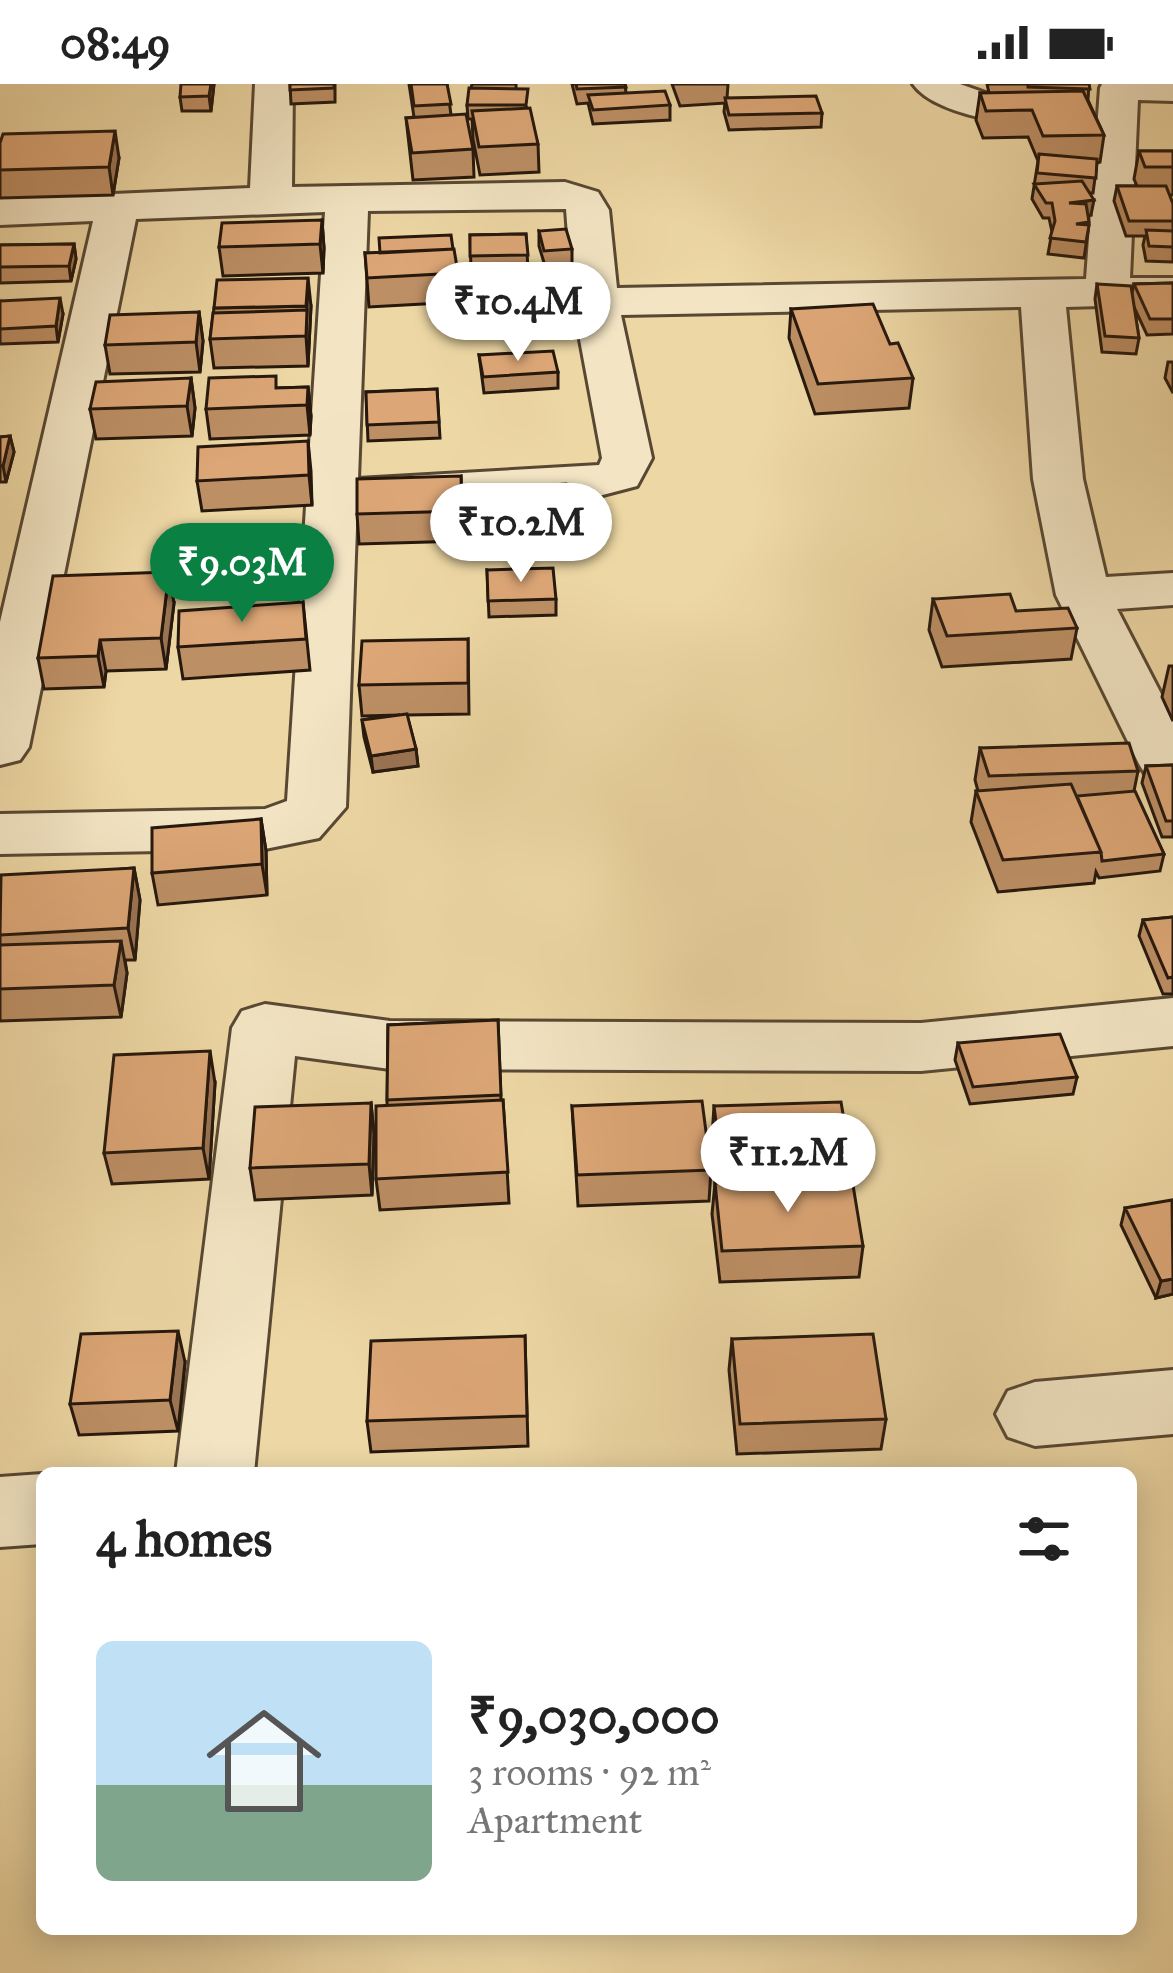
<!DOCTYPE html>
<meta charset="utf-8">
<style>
:root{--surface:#fff;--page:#f2f2f2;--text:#222;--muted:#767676;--line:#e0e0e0;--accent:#0b8043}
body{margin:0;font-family:"IM FELL Great Primer",serif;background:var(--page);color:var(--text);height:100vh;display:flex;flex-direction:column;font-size:45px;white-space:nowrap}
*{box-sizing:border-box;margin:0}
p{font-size:39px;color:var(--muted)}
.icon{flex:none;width:66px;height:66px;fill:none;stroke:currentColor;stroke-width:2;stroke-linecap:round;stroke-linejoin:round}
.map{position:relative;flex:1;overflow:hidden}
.details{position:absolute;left:36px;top:1383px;width:1101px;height:468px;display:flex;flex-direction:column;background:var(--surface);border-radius:18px;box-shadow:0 6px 30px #0003}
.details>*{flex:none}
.price{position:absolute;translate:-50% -102px;padding:0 27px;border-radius:42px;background:#fff;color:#222;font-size:39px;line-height:78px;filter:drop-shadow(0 3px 6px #0008)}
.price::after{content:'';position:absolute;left:50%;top:72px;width:36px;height:27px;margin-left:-18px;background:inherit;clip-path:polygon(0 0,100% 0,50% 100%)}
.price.on{background:var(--accent);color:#fff}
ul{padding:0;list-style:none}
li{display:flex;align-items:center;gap:36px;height:300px;padding:0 60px}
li+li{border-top:3px solid var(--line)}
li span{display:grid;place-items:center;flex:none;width:336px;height:240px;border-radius:18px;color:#555}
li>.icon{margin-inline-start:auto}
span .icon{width:144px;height:144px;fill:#fffc;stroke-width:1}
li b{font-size:51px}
h2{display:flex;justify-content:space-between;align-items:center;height:144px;padding:0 60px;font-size:51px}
.status{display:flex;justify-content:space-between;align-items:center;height:84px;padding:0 60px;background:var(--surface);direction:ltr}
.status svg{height:33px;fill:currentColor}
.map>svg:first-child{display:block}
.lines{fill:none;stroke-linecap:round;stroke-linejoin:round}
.street-casing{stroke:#584833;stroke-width:6}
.street{fill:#f3e5c4;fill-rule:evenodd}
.wall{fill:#bd8f65;stroke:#26180d;stroke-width:3}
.shaded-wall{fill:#9a7453;stroke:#26180d;stroke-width:3}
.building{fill:#dca676;stroke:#26180d;stroke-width:3}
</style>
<div class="status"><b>08:49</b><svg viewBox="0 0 49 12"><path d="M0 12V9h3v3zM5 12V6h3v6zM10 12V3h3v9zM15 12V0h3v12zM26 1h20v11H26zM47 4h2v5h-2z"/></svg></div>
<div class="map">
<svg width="1173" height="1889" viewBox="0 0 1173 1889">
<rect width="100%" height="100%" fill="#edd7a4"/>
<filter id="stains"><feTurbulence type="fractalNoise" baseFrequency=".00167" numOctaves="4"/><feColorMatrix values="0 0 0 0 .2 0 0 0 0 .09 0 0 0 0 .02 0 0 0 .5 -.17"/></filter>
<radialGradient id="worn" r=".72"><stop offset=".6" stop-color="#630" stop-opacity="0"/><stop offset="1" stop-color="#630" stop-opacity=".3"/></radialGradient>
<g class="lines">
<defs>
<path id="street" d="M255 0H293L292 103 565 98 598 108 609 126 617 204 1086 195 1100 4 1102 0H1173V17L1138 16 1130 194H1173V220L1066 223 1083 395 1106 493 1173 489V521L1117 525 1173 633V697L1147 693 1139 680 1056 511 1033 395 1021 223 621 231 652 374 637 402 595 413 375 421 357 417 346 723 319 754 265 765 0 770V730L265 725 287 717 325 128 136 135 29 663 20 676 0 681V538L93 137 0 141V115L250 104ZM566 125 573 218 602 374 599 381 358 395 368 127Z
M913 0H960L997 13 1081 22 1087 30 1081 38C1042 48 937 35 913 0Z
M1173 914V962L921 987 390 985 295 972 254 1389H176L232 944 242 927 265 920 390 937 921 939Z
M1173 1286V1350L1035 1362 1008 1353 996 1330 1008 1307 1035 1298Z
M42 1390V1460L0 1463V1393Z"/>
</defs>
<use href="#street" class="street-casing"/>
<use href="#street" class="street"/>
</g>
<path class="wall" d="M214 0 211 27H182L180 13Z
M290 0H335V18L291 20Z
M409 0H447L451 31 473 65 474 93 413 96 406 34 414 33Z
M472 0H516V5L527 24 538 60 539 88 480 91 473 55 472 35H468L467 21Z
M572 0H625L626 9 670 21V36L593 40 588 19 577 20Z
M672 0H728L727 14 822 29 821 43 729 46 724 28 725 19 680 22Z
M987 0H1089L1088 16 1104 51 1100 78 1097 79 1093 109H1089L1091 131H1088L1089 141 1084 174 1048 170 1052 148 1049 134H1043L1032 115 1038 77 1028 53 983 54 976 36 980 9H989Z
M0 59 119 74 113 111 0 114Z
M1139 67H1173V111H1169L1173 120V178L1146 177 1143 161 1145 152H1126L1114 117 1117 102H1137L1134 95Z
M322 136 324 164 323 189 223 192 219 163Z
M539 147 572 165V181L545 182 539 162Z
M526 150 528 186 471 187 470 151Z
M74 160 76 175 71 197 0 199V161Z
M365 169 458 189 459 218 369 223Z
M473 193 576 217V246L477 249Z
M1173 199V250L1147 251 1134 223 1139 254 1136 270 1102 268 1095 215 1097 200 1132 209 1134 200Z
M0 217 63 230 58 258 0 260Z
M311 222 308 282 214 284 210 255 214 224Z
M791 225 890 260 913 294 909 324 815 330 789 254Z
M199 228 203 257 200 288 110 290 105 261Z
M479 271 558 288V304L484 309Z
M1168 278H1173V309L1165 294Z
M191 294 195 324 192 352 96 355 90 325Z
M308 303 311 332 310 351 210 355 206 325 277 304Z
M437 305 440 354 368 357 366 308Z
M10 352 14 368 6 398H0V353Z
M308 357 312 421 202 427 197 397Z
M461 392 464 457 359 460 357 430Z
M484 405 573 430V446L490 452Z
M487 486 556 515V531L489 533Z
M933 515 1016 527 1077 544 1071 575 942 583 929 546Z
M303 518 310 586 183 595 178 563Z
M174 519 166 585 106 587 104 603 44 605 38 574Z
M468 555 469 630 407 631 416 665 418 682 373 688 364 653 362 636 400 631 362 632 359 601Z
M1169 582H1173V637L1162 613Z
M980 664 1138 687 1134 707 1164 770 1160 787 1099 794 1096 788 1094 799 998 808 971 738 976 707H978L975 696Z
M1173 681V753H1162L1142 699 1146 682Z
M261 735 266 767 267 811 158 821 152 789Z
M134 784 140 816 135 876H125L127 889 121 933 0 937V797Z
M1173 833V910H1163L1139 852 1143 836Z
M498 936 501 1016H503L509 1119 380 1126 376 1095 387 1022 388 941Z
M958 959 1077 993 1073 1010 970 1020 955 976Z
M215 999 209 1095 112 1100 104 1069Z
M371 1019 374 1050 372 1111 255 1116 250 1084Z
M572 1022 711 1086 709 1117 578 1122Z
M714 1022 849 1066 846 1095 863 1162 859 1193 720 1198 712 1130 715 1099H718L712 1053Z
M1173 1117V1210L1156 1214 1121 1141 1125 1124Z
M525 1252 528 1362 371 1368 367 1337Z
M732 1255 886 1335 881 1365 737 1370 729 1286Z
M185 1278 178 1347 79 1351 70 1320Z"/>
<path class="shaded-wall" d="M211 0H214L211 27 209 12Z
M115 47 119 74 113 111 109 83Z
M1094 116 1091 131 1067 134 1069 119Z
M322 136 324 164 323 189 320 160Z
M74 160 76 175 71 197 69 182Z
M308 194 311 222 308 282 306 252Z
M60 214 63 230 58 258 56 242Z
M199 228 203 257 200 288 196 258Z
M191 294 195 324 192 352 187 322Z
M308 303 311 332 310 351 307 321Z
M10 352 14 368 6 398 3 382Z
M308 357 311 387 312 421 309 391Z
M169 488 174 519 166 585 161 554Z
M100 556 106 587 104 603 98 572Z
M416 665 418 682 373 688 371 672Z
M261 735 266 767 267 811 262 780Z
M134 784 140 816 135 876 128 844Z
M121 857 127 889 121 933 114 901Z
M210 967 215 999 209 1095 203 1064Z
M371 1019 374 1050 372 1111 369 1080Z
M1173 1195V1210L1156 1214 1161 1197Z
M178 1247 185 1278 178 1347 170 1316Z"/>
<path class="building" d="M181 0H211L209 12 180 13Z
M290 0H334V4L290 6Z
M411 0H447L451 20 414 22Z
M576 0H625L626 3 577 5Z
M1028 0H1089L1090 5 1028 3Z
M469 4 528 5 526 21H467Z
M665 7 670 21 593 26 588 11Z
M1083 7 1104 51 1043 52 1032 26 986 27 980 9Z
M816 12 822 29 729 31 725 14Z
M530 24 538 60 479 63 472 27Z
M466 30 473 65 412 69 406 34Z
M115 47 109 83 0 86V59L3 50Z
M1139 67H1173V83H1145Z
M1039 70 1097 75 1096 94 1037 89Z
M1082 97 1094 116 1069 119 1086 120 1089 138 1076 140 1089 141 1086 158 1050 154 1055 137 1052 119H1046L1034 100Z
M1117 102H1166L1173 120V137H1129Z
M322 136 320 160 219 163 222 139Z
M566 145 572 165 544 167 539 147Z
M1146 146 1173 147V163L1149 162Z
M526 150 528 171 470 172V151Z
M451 151 453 165 380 169 379 154Z
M74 160 69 182 0 183V161Z
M454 165 458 189 367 194 365 169Z
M572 189 576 217 476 220 473 193Z
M308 194 306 222 214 224 217 196Z
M1173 199V235H1150L1134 200Z
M1097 200 1131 202 1139 254 1105 252Z
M60 214 56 242 0 245V217Z
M873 220 890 260 898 259 913 294 818 300 791 225Z
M307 226 306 252 210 255 213 229Z
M199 228 196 258 105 261 110 231Z
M553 267 558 288 483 293 479 271Z
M276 292V304L308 303 307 321 206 325 209 294Z
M191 294 187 322 90 325 96 298Z
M437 305 439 338 367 341 366 308Z
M10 352 3 382H0V353Z
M308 357 309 391 197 397 198 363Z
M461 392 462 427 357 430V395Z
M566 400 573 430 489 436 484 405Z
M553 484 556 515 488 517 487 486Z
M169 488 161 554 100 556 98 572 38 574 53 492Z
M1010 510 1016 527 1068 524 1077 544 947 552 933 515Z
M303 518 306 555 178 563 179 527Z
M468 555V599L359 601 362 557Z
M407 630 416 665 371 672 362 636Z
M1129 659 1138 687 989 692 980 664Z
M1173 681V737H1166L1146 682Z
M1071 700 1101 768 1003 776 976 707Z
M1135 707 1164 770 1102 777 1101 768 1077 712Z
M261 735 262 780 152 789V744Z
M134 784 128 844 0 851 1 791Z
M1173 833V893L1168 894 1143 836Z
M121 857 114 901 0 905V861Z
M498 936 501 1011 387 1016 388 941Z
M1060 950 1077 993 973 1003 958 959Z
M210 967 203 1064 104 1069 114 971Z
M503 1016 508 1088 376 1095V1022Z
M702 1017 711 1086 577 1091 572 1022Z
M841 1018 849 1066 720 1070 714 1022Z
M371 1019 369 1080 250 1084 255 1023Z
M852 1095 863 1162 722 1167 715 1099Z
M1172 1116 1173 1195 1161 1197 1125 1124Z
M178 1247 170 1316 70 1320 81 1250Z
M873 1250 886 1335 740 1340 732 1255Z
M525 1252 527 1332 367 1337 371 1257Z"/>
<rect width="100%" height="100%" filter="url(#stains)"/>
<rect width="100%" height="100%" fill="url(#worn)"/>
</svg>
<b class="price" style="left:518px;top:280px">₹10.4M</b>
<b class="price" style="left:521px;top:501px">₹10.2M</b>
<b class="price on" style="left:242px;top:541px">₹9.03M</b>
<b class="price" style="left:788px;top:1131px">₹11.2M</b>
<section class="details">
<h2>4 homes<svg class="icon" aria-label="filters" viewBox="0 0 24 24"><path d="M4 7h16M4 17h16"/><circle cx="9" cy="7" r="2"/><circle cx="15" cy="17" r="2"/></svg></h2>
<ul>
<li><span style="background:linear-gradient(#bfe0f5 60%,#7fa58c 0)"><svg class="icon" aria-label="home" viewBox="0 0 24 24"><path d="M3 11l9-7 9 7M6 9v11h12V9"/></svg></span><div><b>₹9,030,000</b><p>3 rooms · 92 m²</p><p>Apartment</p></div></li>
</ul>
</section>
</div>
